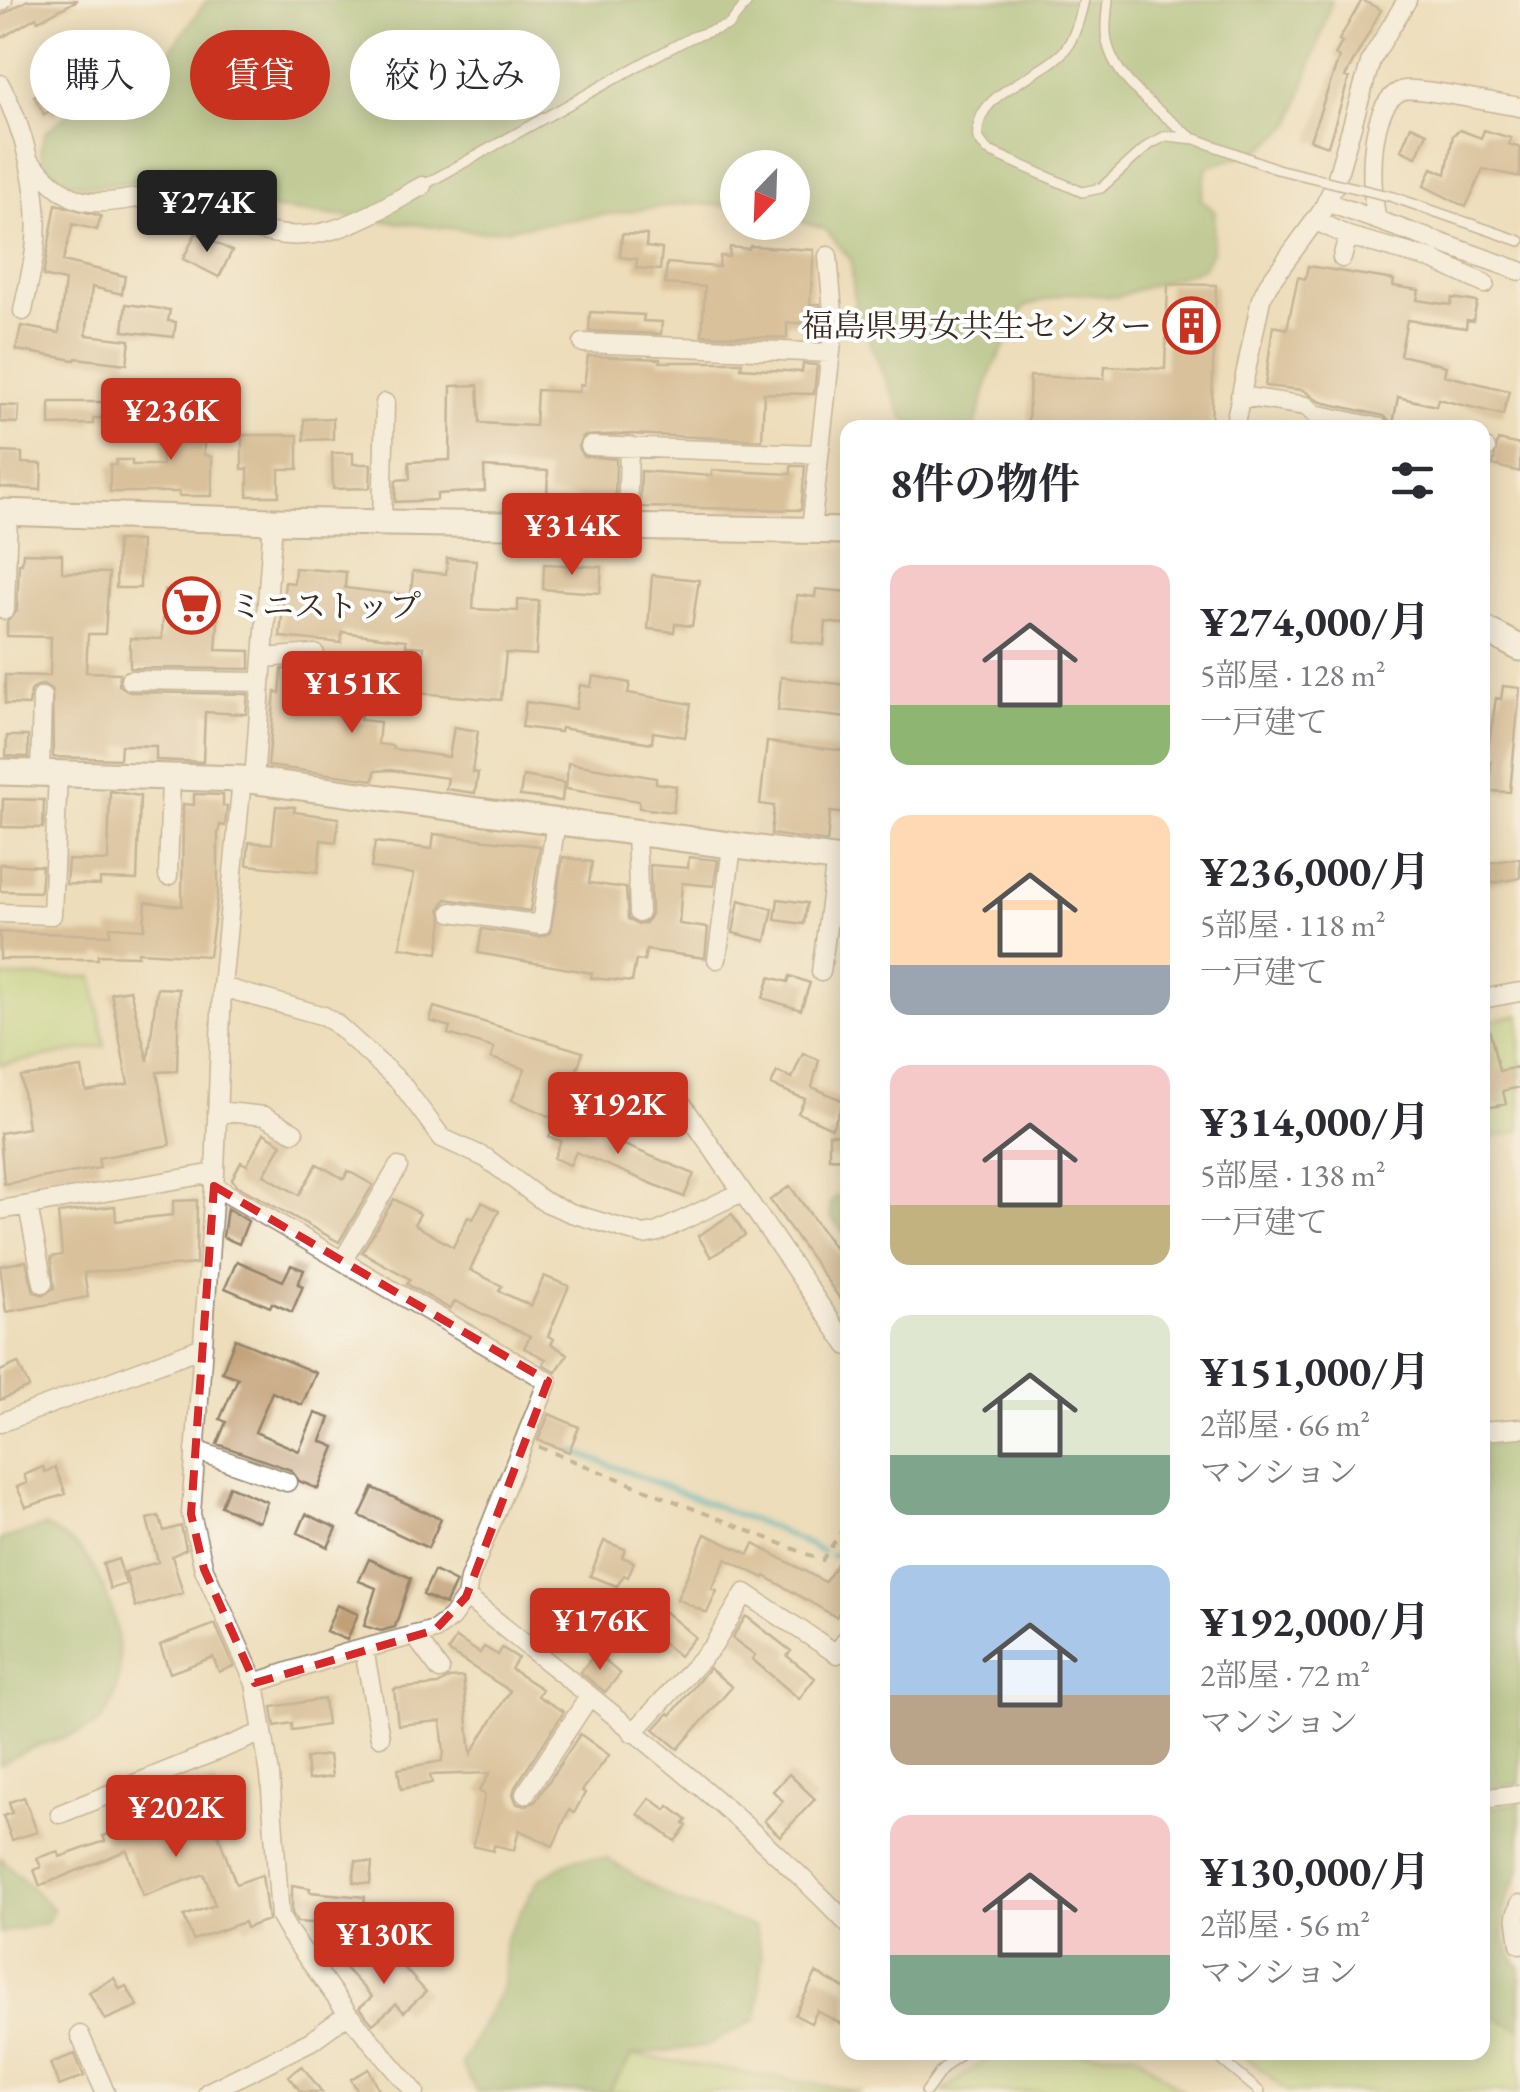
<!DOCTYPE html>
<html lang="ja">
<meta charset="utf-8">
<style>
:root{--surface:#fff;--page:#f2f2f3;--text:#2b2b33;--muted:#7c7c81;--accent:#c8321e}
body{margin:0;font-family:"EB Garamond","Noto Serif JP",serif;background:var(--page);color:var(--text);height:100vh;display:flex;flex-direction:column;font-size:38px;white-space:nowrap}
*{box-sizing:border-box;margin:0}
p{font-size:32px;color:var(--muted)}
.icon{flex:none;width:55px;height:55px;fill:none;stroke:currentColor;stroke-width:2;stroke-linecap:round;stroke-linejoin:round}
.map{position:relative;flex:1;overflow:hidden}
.sheet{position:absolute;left:840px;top:420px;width:650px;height:1640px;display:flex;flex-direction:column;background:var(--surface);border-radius:20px;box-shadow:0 5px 25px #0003}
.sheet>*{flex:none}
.guide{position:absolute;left:30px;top:30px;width:660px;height:90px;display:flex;gap:20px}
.needle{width:65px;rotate:203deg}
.buttons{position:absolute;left:720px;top:150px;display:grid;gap:20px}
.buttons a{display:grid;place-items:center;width:90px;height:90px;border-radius:50%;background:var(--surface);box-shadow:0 5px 25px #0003;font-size:50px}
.price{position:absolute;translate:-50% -85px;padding:0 22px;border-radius:10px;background:var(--accent);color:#fff;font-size:32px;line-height:65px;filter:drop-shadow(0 2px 5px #0008)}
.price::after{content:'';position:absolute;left:50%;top:60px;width:30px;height:22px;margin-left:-15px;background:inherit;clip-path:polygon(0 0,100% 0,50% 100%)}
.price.active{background:#222;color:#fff}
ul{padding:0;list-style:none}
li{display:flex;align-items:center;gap:30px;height:250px;padding:0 50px}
li span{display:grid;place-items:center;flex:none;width:280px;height:200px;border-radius:20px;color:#555}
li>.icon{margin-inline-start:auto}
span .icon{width:120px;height:120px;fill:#fffc;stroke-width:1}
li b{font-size:42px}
h2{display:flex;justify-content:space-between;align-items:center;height:120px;padding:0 50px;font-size:42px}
.tag{padding:0 35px;border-radius:45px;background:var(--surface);box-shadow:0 5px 25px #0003;font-size:35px;line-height:90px}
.tag.active{background:var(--accent);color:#fff}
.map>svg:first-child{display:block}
.built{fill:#ddcfb1}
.green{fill:#b3d67f;stroke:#77804e;stroke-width:2.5}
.forest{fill:#8eb76e;stroke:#647046;stroke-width:2.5}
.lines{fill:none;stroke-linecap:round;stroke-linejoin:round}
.stream{stroke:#40afbb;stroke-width:6}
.building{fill:#c2a076}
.lane-casing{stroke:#94846c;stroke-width:12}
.street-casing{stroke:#94846c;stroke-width:21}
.secondary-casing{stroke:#94846c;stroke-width:29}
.path{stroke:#94846c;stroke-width:4;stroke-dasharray:8 8;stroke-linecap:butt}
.lane{stroke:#fff;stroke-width:9}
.street{stroke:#fff;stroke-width:18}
.secondary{stroke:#fff;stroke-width:25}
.lane-bridge-casing{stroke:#94846c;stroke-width:12;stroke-linecap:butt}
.lane-bridge{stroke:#fff;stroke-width:9}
.marked{fill:none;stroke:#d62828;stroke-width:8;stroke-dasharray:20 12;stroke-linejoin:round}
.labels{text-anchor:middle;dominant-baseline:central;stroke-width:8;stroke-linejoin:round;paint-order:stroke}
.poi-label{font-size:32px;fill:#3b2a1e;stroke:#fff;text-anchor:end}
</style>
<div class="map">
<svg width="1520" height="2092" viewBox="0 0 1520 2092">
<rect width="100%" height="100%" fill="#fff"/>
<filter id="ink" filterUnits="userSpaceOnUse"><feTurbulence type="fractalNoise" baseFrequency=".01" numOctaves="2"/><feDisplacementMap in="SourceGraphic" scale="20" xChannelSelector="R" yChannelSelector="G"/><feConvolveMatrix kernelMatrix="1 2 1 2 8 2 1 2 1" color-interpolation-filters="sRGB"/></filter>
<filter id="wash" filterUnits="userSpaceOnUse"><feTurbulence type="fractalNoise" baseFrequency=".0048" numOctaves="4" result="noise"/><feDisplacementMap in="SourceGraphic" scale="40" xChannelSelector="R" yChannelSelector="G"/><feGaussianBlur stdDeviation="2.25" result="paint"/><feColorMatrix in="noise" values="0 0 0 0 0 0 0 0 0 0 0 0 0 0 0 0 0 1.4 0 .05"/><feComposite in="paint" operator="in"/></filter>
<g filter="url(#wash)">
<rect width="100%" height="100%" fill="#edddba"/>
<path class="built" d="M793 548 847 549V848L751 835Z"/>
<path class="green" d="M0 977H93L105 1046 0 1065Z
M1520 1015V1131L1483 1139V1022Z
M1483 2011 1520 2029V2092H1289L1241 2053 1482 2052Z
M994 2053H1136L1183 2092H943Z
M633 2055 862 2092H608Z"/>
<path class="forest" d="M207 0H1332L1292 124 1261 150 1207 167 1201 199 1215 212 1212 251 1204 268 1116 297 1069 293 1025 306 991 372 975 427H918L903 417 855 309 851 260 825 229 793 219 792 168H738L737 207 688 203 483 232 231 204 159 180 96 186 70 183 47 168 40 151 45 133 95 92 162 62Z
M836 1197H847V1236L831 1217 830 1204Z
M1520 1441V1784L1483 1790V1444Z
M45 1526C56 1533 70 1539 78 1548 114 1583 138 1682 100 1721 88 1734 45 1742 27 1750 18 1754 9 1760 0 1765V1540Z
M1520 1802C1520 1824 1520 1847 1520 1868 1519 1877 1514 1882 1510 1890 1501 1914 1499 1948 1520 1966V2029L1483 2011V1808Z
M0 1857 53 1909 47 1923 0 1933Z
M574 1859H607L678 1902 755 1927 762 1959 757 2019 706 2046 633 2055 608 2092H477L461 2064 503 1986 505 1940 539 1879Z"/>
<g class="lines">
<path class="stream" d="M573 1451 775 1529 822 1551
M831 1555 838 1556 848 1542"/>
</g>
<g id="blocks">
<path class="building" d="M28 0H78L38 21 36 17 0 39V16Z
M1362 0 1381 10 1345 77 1349 78 1328 146 1310 140 1339 58 1335 55 1342 42 1339 40Z
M56 72 60 78 66 75 73 86 77 84 85 97 53 115 50 111 44 114 34 96 39 93 46 77Z
M1411 126 1427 133 1416 157 1401 150Z
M1460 130 1481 138 1484 130 1511 138 1509 144 1520 148V177L1483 169 1466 207 1424 186 1432 168 1446 174 1453 135Z
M56 204 101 216 97 230 73 224 63 261 125 276 122 294 92 287 86 335 130 340 127 364 76 358 75 360 16 350 21 326 59 333 65 281 43 276Z
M196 233 232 251 219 277 183 259Z
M622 234 647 235 646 247 662 249 660 270 636 268 637 259 620 257Z
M750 246 814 250 810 304H820L821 323H787V338L702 335 705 287 665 284 667 263 719 267 720 256 729 257 730 247 749 249Z
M1308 266 1394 280 1393 286 1419 290 1417 300 1451 305 1452 298 1477 302 1473 321 1467 320 1466 328 1407 320 1400 355 1446 366 1444 375 1509 391 1503 415 1438 399 1436 406 1398 397 1393 424 1384 416 1321 402 1303 390 1265 386 1273 326 1287 329 1298 277 1305 279Z
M1168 284 1216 285 1211 428 1028 425 1030 376 1104 379 1105 366 1165 369Z
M126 304 170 310 168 321 176 322 174 337 123 331Z
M590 312 644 315 643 321 662 322 661 334 589 331Z
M588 356 660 359V362H742L741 368 802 372 803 364 817 365 814 394 764 393 762 440 628 434 583 436 578 447 583 456 616 459 615 499 602 498V504L577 503 578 498 547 496 548 471 484 467 485 491 437 494V500L395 502 396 480 410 479 409 462 450 460 451 386 478 385 480 423 535 426 537 390 579 392 580 384 584 385Z
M50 402H137L138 418H93V424L50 425Z
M0 405 19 406 18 423 0 422Z
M173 414H204V455L212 457V496H179V492H110V465H116V460H132V465H162V420H173Z
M333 418V439L304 440V419Z
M242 435H298V469H279V496H248V469H242Z
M1498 440 1520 445V472L1493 465Z
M0 452 22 453V463L42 464 41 490 0 487Z
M332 453H353V464H371L370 488 333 489Z
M791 466H805L801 510 640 507 641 471 712 476V470L791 474Z
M117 540 141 541 140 588H116Z
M23 553 62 554V572L109 573 105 634H88L86 672 120 673 119 685 130 692 248 694 246 714 205 712 203 762 156 760V746L121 745 120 759 53 757 52 690 43 685 37 686 31 691 29 705 5 704V675L50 676 51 637 7 636V622L17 611 19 563H22Z
M447 558 476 560 473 609 518 611V600L539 601 536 655 506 653 501 700 419 693 424 647 406 646V640L342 632 341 643 280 637 285 582 294 583 295 568 346 572 345 588 411 596 413 571 446 574Z
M544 564 602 567 600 593 543 589Z
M652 575 699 580 692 626 675 624 674 632 648 629Z
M816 589 848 592V625L826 622 824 645 791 641 797 595 815 597Z
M164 590 220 593 216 650 250 651V669L130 668V638L162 639Z
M282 669 297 670V675L366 680 360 720 380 722 378 744 393 746V749L449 757 454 727 478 731 472 772 478 773 475 793 446 789 448 778 391 770 375 771 374 780 268 766 275 692 280 693Z
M593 676 630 683 628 693 691 704 685 737 653 732 652 743 561 728 560 732 522 727 526 702 576 709 580 685 591 687Z
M781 677 848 685V718L778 710Z
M1503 686 1520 688 1510 792 1489 791 1491 762H1486L1496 698 1501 699Z
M7 736H28V757L6 756Z
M767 742 848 751V814L830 812 827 842 771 834 774 806 760 804Z
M568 763 656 778V783L676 786 673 812 639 808V801L566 789Z
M523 776 564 783 562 801 520 796Z
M110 791 140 796 137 880 100 879V885L66 884 68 860 108 861Z
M194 794 223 795V806H227L225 826 220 825 218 833V892L209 956 138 952V956L98 955V959H0V932L110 935V927L144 929 146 902 182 906 183 804 194 805Z
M3 799 44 800 43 828 2 827Z
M276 806 295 807 294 812 339 818 336 842 321 840 318 872 247 865 249 842 272 844Z
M434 834 540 846 530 911 446 899 440 909 443 920 438 953 400 947 414 874 371 868 375 842 432 849Z
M563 857 592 862 589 883 626 888 628 919 638 925 646 923 651 914 650 865 688 868 689 857 718 860 714 886 682 883 679 924 708 928 705 958 646 950 644 961 636 960 632 982 591 978 592 973 478 953 482 929 539 937 550 933Z
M1520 858V878L1482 885V864Z
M0 864 42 866 40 892 0 891Z
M778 899 807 903 804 924 775 920Z
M739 900 773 909 766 941 733 933Z
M790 976 810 983 801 1010 763 998 770 977 788 982Z
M157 988 179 989 177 1071 157 1072 170 1145 98 1158 100 1168 4 1184 0 1133 28 1128 21 1077 82 1068 86 1091 128 1084 111 993 130 990 148 1061Z
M434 1007 583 1052 572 1084 567 1082 553 1118 512 1100 525 1069 491 1058 494 1048 448 1034 450 1027 430 1021Z
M1489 1028 1499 1071 1517 1067 1520 1087 1503 1091 1506 1104 1482 1109V1029Z
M803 1053 819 1060 812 1087 844 1101 832 1128 798 1113 805 1099 771 1085 777 1072 792 1078Z
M557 1117 694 1174 684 1197 576 1152 570 1165 554 1158 561 1141 549 1137Z
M264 1133 282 1144 264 1175 299 1195 317 1164 344 1179 348 1171 373 1185 339 1242 236 1185 232 1179 241 1162 247 1165Z
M829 1134 848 1135V1159L829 1158Z
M790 1186 848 1267V1310L770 1200Z
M394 1199 420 1214 414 1224 453 1247 468 1217 473 1219 482 1202 499 1211 470 1270 502 1286 499 1291 531 1306 544 1276 569 1286 548 1336 554 1339 551 1344 568 1354 556 1372 543 1364 546 1359 524 1348 530 1336 455 1301 450 1309 407 1284 410 1279 362 1252Z
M197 1200 196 1264 84 1273 88 1297 6 1312 0 1266 26 1261 34 1292 44 1295 54 1288 51 1257 62 1255 58 1213 115 1206 116 1221 173 1215V1201Z
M227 1208 248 1221 239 1244 223 1237Z
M732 1214 745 1235 711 1257 698 1236Z
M237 1261 283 1281 291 1265 304 1270 298 1284 303 1286 292 1312 272 1303 270 1307 225 1288Z
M235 1339 316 1373 302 1405 272 1392 255 1432 299 1451 315 1413 330 1418 321 1441 335 1447 318 1489 299 1481 291 1470 217 1444 226 1422 220 1419 238 1378 222 1372Z
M18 1363 29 1387 0 1400V1371Z
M549 1414 579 1427 569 1452 538 1440Z
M43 1467 45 1472 55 1467 66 1494 26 1507 17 1487 27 1483 24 1475Z
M229 1486 267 1502 259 1522 221 1506Z
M373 1488 441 1519 428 1548 360 1516Z
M306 1514 337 1528 328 1547 298 1533Z
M159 1516 164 1531 181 1526 186 1549 172 1556 183 1593 136 1607 125 1572 158 1562 147 1519Z
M705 1534 749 1554 754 1544 825 1582 848 1547V1598L836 1617 765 1576 764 1578 726 1559 712 1589 717 1591 707 1613 677 1599Z
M604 1541 625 1549 622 1557 634 1562 628 1577 624 1575 617 1586 590 1576Z
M118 1559 126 1584 110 1589 103 1564Z
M369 1559 411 1578 395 1627 381 1631 364 1626 376 1588 359 1581Z
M434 1571 456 1582 445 1605 423 1595Z
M337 1605 358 1614 347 1640 326 1631Z
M658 1606 695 1637 679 1656 642 1625Z
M746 1616 791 1651 787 1656 815 1678 799 1699 752 1659 755 1655 732 1638Z
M215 1624 234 1666 219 1672 213 1657 170 1673 160 1645Z
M456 1638 480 1653 484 1647 498 1655 502 1648 518 1658 511 1669 542 1689 538 1696 564 1712 515 1787 513 1794 517 1804 525 1806 535 1802 580 1734 609 1755 582 1791 585 1793 574 1813 569 1810 553 1846 519 1830 514 1850 494 1845 493 1851 473 1846 485 1795 479 1791 490 1773 430 1775 432 1783 401 1789 398 1769 442 1761 444 1753 441 1721 398 1725 394 1689 438 1685 449 1678 463 1677 471 1754 510 1691 448 1651Z
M596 1653 620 1674 605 1692 580 1672Z
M709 1668 732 1687 678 1749 654 1729 669 1713 671 1715Z
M324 1699 327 1725 292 1730V1723L275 1726 272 1707Z
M329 1755 332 1777 308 1780 306 1758Z
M789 1774 815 1799 780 1836 764 1821 783 1801 773 1791Z
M215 1782 222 1804 209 1809 236 1884 262 1875 268 1920 246 1928 244 1922 193 1940 184 1916 215 1905 204 1874 143 1896 127 1850 40 1886 34 1870 41 1867 37 1858 58 1851 60 1857 105 1841 103 1836 140 1823 136 1813Z
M24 1797 37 1832 12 1840 3 1816 12 1813 9 1802Z
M650 1798 666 1810 669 1806 687 1820 684 1824 687 1826 675 1841 638 1814Z
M356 1861 372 1863 370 1884 353 1882Z
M292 1885 310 1888V1892L365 1897 361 1926 297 1922 292 1913Z
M361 1952 383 1975 398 1961 426 1992 404 2012 396 2004 373 2024 359 2008 372 1997 344 1967Z
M816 1973 848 1990V2014L842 2024 817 2011 811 2023 795 2015Z
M114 1978 120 1989 126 1986 138 2006 105 2020 89 1992Z
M75 2054 84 2076 59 2086 50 2063Z
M302 2066 322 2092H301L289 2076Z
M369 2069 380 2092H358L351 2079Z"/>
</g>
</g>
<g filter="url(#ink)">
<use href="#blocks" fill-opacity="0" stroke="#94846c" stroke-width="2.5"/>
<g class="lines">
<defs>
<path id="lane" d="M1084 0C1080 17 1075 38 1063 52 1037 80 973 92 978 138L987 150 1082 192 1101 188 1150 144 1166 136 1196 139 1277 169
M1108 0C1107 13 1104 28 1107 41 1115 82 1161 112 1191 137
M422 186 652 58 692 37 729 25 749 0
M1393 197 1520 241
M1212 2052 1260 2092
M926 2092 941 2071 962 2052"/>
<path id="street" d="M0 2 3 0
M0 84C25 129 42 197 35 250 32 270 27 291 23 311
M30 162C70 200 75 208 131 199 143 197 157 193 169 195 194 198 218 215 241 224 313 254 361 220 422 186
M1326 202 1520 271
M1314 220 1348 236 1434 260 1485 284
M1377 220C1370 191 1366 100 1404 90 1418 87 1500 104 1520 107
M1342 258 1348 236
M583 343 831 353
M1240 396 1306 406 1315 414 1381 428
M1234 428 1261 299 1268 285 1322 211 1335 184 1371 60 1407 0
M590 446 817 454
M1482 448 1486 449
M382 523 385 403
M627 527 629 446
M811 529 834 324 828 256
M5 610 8 512
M263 658 315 654
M130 680 261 682
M40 773 42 697
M254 781 273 521
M636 833 639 913
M168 876 171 776
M452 912 541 925 556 821
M0 913 52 915 58 773
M717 959 732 847
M821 972 836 859
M222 987 324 1016 335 1023 400 1082 442 1138 486 1158 543 1201 571 1213 644 1235 658 1232 740 1193
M1482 999 1520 992
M603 1092 618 1087 684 1107 848 1346
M217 1111 264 1116 294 1132
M214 1186 548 1381 469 1579 466 1597
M28 1206 43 1283
M0 1210 215 1173
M343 1260 398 1167
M0 1423 203 1347
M1482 1431 1520 1428
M195 1450 287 1482
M414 1635 440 1670
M364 1649 380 1737
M255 1683 343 1654 435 1630 451 1618 466 1597C596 1702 732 1803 848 1924
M633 1733 713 1646 745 1593 837 1654 848 1637
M525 1794 589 1697
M1482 1799 1520 1794
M60 1814 261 1733
M1520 1904 1516 1915 1520 1944
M348 2014 415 2092
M80 2035 105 2092
M208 2092 311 2041 348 2014 288 1931 280 1917 270 1775 255 1683 204 1569 191 1514 215 1173 222 987 242 779"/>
<path id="secondary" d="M0 512 273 521 848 531
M1482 628 1520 648
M0 772 242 779 848 861"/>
</defs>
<use href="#lane" class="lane-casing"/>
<use href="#street" class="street-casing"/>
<use href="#secondary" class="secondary-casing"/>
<path class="path" d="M539 1447 822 1560 848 1522"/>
<use href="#lane" class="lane"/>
<use href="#street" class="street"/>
<use href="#secondary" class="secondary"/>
<defs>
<path id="lane-bridge" d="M1277 169 1393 197"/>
</defs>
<use href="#lane-bridge" class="lane-bridge-casing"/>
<use href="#lane-bridge" class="lane-bridge"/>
</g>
</g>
<path d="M0 0H1520V2092H0ZM214 1186 548 1381 466 1597 435 1630 255 1683 204 1569 191 1514Z" fill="#edddba" fill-opacity=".55" fill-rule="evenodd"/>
<path class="marked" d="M214 1186 548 1381 466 1597 435 1630 255 1683 204 1569 191 1514Z"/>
<defs>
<symbol id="building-ring" viewBox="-11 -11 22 22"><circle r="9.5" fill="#fff" stroke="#c8321e" stroke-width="1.5"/><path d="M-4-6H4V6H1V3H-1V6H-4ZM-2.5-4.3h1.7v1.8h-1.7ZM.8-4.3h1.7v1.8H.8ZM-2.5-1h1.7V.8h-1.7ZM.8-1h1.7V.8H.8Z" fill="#c8321e"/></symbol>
<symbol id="supermarket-ring" viewBox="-11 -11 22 22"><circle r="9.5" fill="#fff" stroke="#c8321e" stroke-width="1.5"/><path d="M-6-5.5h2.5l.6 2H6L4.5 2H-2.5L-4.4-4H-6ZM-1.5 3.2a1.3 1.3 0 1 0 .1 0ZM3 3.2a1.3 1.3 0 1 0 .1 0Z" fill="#c8321e"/></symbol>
</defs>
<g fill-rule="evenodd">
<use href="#building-ring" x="1160" y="294" width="63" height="63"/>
<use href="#supermarket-ring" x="160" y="574" width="63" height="63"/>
</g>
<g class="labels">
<g class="poi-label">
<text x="1152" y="326">福島県男女共生センター</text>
<text x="230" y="606" text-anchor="start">ミニストップ</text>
</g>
</g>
</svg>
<div class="buttons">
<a><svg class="needle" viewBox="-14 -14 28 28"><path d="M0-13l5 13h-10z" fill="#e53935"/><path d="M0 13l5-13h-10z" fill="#7c7c81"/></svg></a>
</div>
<b class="price active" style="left:207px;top:255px">¥274K</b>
<b class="price" style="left:171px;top:463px">¥236K</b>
<b class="price" style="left:572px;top:578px">¥314K</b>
<b class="price" style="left:352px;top:736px">¥151K</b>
<b class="price" style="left:618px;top:1157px">¥192K</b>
<b class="price" style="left:600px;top:1673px">¥176K</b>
<b class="price" style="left:176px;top:1860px">¥202K</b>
<b class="price" style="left:384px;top:1987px">¥130K</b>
<div class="guide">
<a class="tag">購入</a>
<a class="tag active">賃貸</a>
<a class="tag">絞り込み</a>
</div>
<section class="sheet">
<h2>8件の物件<svg class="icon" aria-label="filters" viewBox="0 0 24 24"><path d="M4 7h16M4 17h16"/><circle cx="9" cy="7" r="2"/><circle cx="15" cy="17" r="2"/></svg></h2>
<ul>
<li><span style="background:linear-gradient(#f6c9c9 70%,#8fb573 0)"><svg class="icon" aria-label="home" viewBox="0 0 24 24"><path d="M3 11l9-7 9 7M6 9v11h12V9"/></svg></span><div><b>¥274,000/月</b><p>5部屋 · 128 m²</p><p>一戸建て</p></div></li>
<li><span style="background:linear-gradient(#ffd9b3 75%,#9aa5b1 0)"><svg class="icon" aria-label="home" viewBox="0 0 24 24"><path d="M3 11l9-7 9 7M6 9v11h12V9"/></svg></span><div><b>¥236,000/月</b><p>5部屋 · 118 m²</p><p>一戸建て</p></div></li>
<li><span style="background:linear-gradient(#f6c9c9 70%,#c2b280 0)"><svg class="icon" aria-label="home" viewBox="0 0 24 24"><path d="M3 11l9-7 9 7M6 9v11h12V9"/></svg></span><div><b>¥314,000/月</b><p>5部屋 · 138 m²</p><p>一戸建て</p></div></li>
<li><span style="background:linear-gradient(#dfe7d0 70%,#7fa58c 0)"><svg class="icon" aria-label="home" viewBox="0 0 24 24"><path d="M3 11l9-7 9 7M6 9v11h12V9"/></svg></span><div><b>¥151,000/月</b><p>2部屋 · 66 m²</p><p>マンション</p></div></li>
<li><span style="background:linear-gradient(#a9c7e8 65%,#b9a48a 0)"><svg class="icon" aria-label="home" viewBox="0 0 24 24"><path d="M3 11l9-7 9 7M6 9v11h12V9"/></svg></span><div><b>¥192,000/月</b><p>2部屋 · 72 m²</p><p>マンション</p></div></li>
<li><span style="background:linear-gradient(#f6c9c9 70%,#7fa58c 0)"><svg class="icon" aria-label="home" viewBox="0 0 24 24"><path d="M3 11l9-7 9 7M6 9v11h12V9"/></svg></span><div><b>¥130,000/月</b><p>2部屋 · 56 m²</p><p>マンション</p></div></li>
</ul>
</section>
</div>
